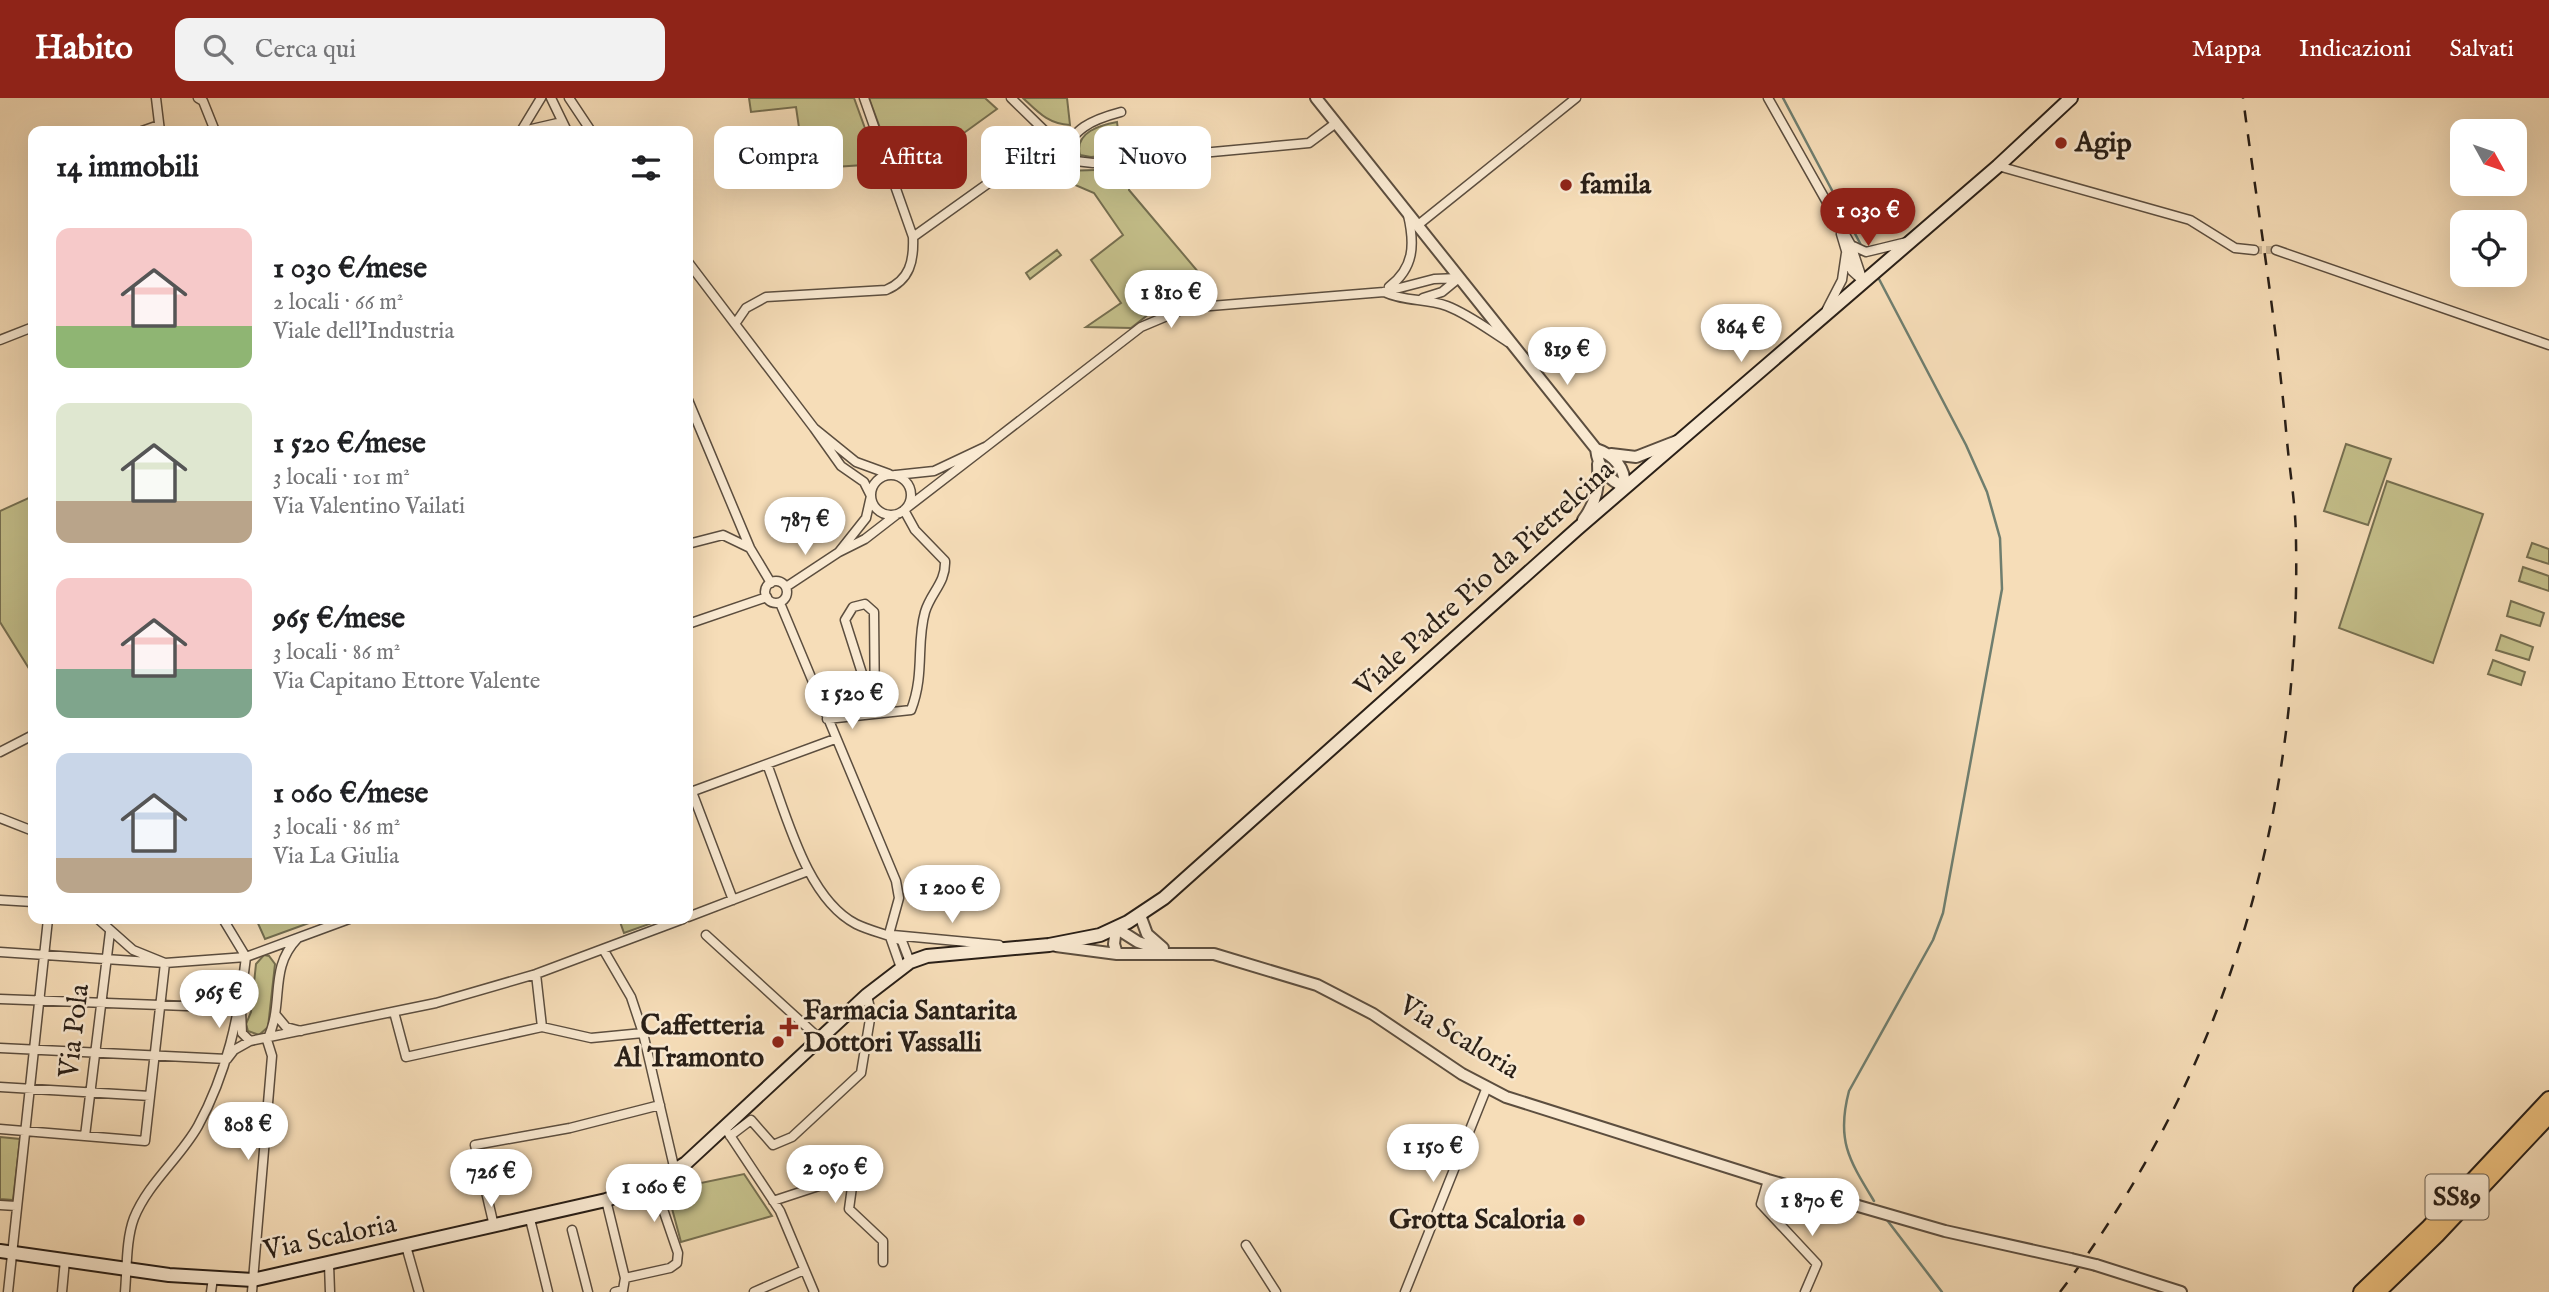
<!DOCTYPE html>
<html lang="it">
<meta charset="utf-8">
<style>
:root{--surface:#fff;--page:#f2f2f2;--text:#202124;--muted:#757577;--accent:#8f2418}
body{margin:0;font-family:"IM FELL English",serif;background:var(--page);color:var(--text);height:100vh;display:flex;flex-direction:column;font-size:26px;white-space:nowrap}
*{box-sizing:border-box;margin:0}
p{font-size:23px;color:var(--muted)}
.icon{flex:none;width:38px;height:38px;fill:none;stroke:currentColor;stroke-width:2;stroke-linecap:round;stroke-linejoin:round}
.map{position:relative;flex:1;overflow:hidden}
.details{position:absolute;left:28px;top:28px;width:665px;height:798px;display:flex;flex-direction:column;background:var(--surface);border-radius:14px;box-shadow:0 7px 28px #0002}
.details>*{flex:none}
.hud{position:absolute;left:714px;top:28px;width:665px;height:63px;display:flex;gap:14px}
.needle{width:46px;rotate:130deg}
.buttons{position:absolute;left:2450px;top:21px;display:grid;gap:14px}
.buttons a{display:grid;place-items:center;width:77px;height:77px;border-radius:14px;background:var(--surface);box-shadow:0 7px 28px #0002;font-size:35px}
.price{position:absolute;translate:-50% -60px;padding:0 16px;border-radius:24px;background:#fff;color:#222;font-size:23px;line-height:46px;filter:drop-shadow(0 2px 4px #0008)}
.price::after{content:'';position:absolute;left:50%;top:42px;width:21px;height:16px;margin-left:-10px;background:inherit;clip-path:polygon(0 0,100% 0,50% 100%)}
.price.on{background:var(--accent);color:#fff}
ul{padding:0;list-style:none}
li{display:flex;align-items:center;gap:21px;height:175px;padding:0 28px}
li span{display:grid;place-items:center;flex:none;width:196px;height:140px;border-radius:14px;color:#555}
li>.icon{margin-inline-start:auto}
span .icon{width:84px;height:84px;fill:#fffc;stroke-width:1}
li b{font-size:30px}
h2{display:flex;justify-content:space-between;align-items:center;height:84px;padding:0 28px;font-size:30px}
.tag{padding:0 24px;border-radius:14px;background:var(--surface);box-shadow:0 7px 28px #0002;font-size:24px;line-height:63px}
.tag.on{background:var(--accent);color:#fff}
header{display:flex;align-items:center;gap:42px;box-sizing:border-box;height:98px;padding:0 35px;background:var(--accent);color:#fff}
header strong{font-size:33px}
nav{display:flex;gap:38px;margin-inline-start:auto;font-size:24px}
.search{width:490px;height:63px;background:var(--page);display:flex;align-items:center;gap:18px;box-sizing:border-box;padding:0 24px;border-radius:14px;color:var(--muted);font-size:26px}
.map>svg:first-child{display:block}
.green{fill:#c4bf8a;stroke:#766f50;stroke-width:2}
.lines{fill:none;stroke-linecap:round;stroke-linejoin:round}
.stream{stroke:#6f7e6f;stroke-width:2.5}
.minor-tunnel{stroke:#cdb798;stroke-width:8;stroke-dasharray:8 4;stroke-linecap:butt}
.minor-casing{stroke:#5c4e3f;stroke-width:11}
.tertiary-casing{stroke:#5c4e3f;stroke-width:14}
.secondary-casing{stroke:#291f17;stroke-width:16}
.trunk-casing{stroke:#291f17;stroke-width:18}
.minor{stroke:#f9e9d1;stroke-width:8}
.tertiary{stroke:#f9e9d1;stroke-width:10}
.secondary{stroke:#f9e9d1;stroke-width:12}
.trunk{stroke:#ebbe7c;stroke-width:14}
.rail{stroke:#291f17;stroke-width:2.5;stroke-dasharray:12 12;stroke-linecap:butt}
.tertiary-bridge-casing{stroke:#5c4e3f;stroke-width:14;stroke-linecap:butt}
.tertiary-bridge{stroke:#f9e9d1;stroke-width:10}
.poi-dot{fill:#8f2418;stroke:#f9e9d1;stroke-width:2.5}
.labels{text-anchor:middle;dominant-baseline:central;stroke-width:5;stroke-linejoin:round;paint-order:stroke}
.shield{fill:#f9e9d1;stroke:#675c4f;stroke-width:2}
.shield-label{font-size:26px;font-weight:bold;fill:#291f17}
.poi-label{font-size:28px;font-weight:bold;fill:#291f17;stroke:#f9e9d1;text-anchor:start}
.street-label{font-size:28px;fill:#291f17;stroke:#f9e9d1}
</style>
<header>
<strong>Habito</strong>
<div class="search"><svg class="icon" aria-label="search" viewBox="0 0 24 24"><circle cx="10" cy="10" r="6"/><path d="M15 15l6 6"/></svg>Cerca qui</div>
<nav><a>Mappa</a><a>Indicazioni</a><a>Salvati</a></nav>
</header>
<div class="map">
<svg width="2549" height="1194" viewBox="0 0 2549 1194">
<rect width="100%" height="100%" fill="#f6ddb8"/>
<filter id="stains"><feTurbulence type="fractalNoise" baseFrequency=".00286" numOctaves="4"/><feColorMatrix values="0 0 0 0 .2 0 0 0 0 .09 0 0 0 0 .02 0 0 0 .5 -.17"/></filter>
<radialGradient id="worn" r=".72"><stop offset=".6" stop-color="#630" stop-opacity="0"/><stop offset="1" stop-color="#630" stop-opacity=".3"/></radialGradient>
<path class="green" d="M749 0H854L878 66 805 71 796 9 751 14Z
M869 0H985L997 11 899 82Z
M1023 0H1067L1070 27C1048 26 1038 14 1023 0Z
M1117 24 1121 56 1091 59 1080 57C1074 34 1101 27 1117 24Z
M1128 71 1129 92 1200 176 1131 230 1086 229 1121 205 1091 162 1123 137 1094 95 1059 80 1063 73Z
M1057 152 1061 157 1030 181 1026 175Z
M2346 346 2391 361 2368 427 2324 413Z
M2387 383 2483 416 2433 565 2339 530Z
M33 398V577L0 524V413Z
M2532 445 2549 451V466L2527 459Z
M2523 469 2549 478V493L2519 483Z
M2511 503 2544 515 2540 528 2507 518Z
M2501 537 2533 549 2529 562 2496 552Z
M2493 562 2525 574 2521 587 2488 576Z
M256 821H320L265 841Z
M619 821H654L655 824 624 835Z
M264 857 269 858 275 866 268 929 259 937 248 933 246 926 251 914 256 866Z
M0 1039 20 1041 13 1102 0 1101Z
M744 1076 772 1118 681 1144 667 1092Z"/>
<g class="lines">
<path class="stream" d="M1783 0 1861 147
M1874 1103C1849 1062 1836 1042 1849 993L1933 842 1943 815 2002 491 2000 440 1987 394 1966 347 1879 181
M1887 1122 1942 1194"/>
<path class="minor-tunnel" d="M2254 152H2276"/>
<defs>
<path id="minor" d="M156 0 160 33
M198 0 203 3 215 33
M551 0 567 33
M569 0 591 33
M1011 0 1048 36 1057 58
M1768 0 1851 147 1863 183
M142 33 159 27
M521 33 541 0
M523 33 562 24
M1057 58C1078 30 1087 23 1121 14
M1998 68 2190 122 2235 150 2254 152
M1418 127 1576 0
M1841 136 1852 173 1863 183
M913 139 1032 54 1045 52 1067 62 1093 65 1309 45 1336 25
M1851 147 1866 154 1907 144
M2276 152 2549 247
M688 164 814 330
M1389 189C1414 170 1415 147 1408 117
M1384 194C1405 204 1425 200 1447 208 1468 216 1489 232 1508 244
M1423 200 1442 194 1459 180
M1827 211 1842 182 1846 155
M735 226 746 210 766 199 886 192C910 182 914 163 913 139L864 0
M0 242 33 229
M688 302 750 450 771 485
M987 348 1141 229 1186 210 1384 194 1434 181 1459 180
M889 376 856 364 814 330 841 368 864 384 871 398 866 420 839 454 865 441 896 417
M871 397a20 20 0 1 1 40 0a20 20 0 1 1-40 0Z
M688 446 723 437 750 450
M765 494a11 11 0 1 1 22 0a11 11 0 1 1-22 0Z
M786 489 839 454
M780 505 896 783 899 800 889 836
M865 506 874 514 875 616 845 522 853 509Z
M688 526 767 499
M827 621 911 612C925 576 916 545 925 514 931 494 946 485 945 463L915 432 904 412 987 348 934 373 896 377
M0 654 33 637
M767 666C786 715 806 800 856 826 870 833 887 836 902 843L910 864
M692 694 733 802
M688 695 835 641
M0 720 33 733
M0 802 33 804
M688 819 808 773
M98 821 133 852 165 865 246 859 349 821
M223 821 246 859
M889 836 901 870
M706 837 820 941
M893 837 999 847
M603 851 631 899 643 935 675 1073
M0 854 165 865 145 1043 0 1031
M536 876 542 929
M0 901 240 910
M241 913 242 935 250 943
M394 914 406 959 542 929 591 940 643 935
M276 917 286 929 301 933
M267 942C285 907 268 871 297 841
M0 950 227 961
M227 961 234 952 250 943 436 905 536 876 683 821
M0 989 150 998
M729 1036 780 1113 814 1194
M85 1038 110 834
M730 1038 751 1022 773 1047 792 1039 861 975 871 915 867 897
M1768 1082 1761 1106 1817 1166 1805 1194
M606 1102 625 1180
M773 1103 840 1081 852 1089 849 1111 883 1143V1164
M0 1107 16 1108
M530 1121 548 1194
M494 1128 475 1047 570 1030 660 1007
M572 1132 588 1194
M1246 1147 1276 1194
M406 1148 419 1194
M329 1166 330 1194
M8 1194 48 821
M62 1194 65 1162
M125 1194C127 1171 126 1141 134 1120 148 1085 180 1060 198 1028 227 975 239 918 246 859
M211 1194 213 1180
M252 1194 272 958 267 942
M615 1194 623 1192 625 1180 670 1170 677 1165 678 1155 654 1085
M754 1194 804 1172
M1405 1194 1487 989"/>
<path id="tertiary" d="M1316 0 1596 351C1614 357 1625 369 1625 389 1608 382 1598 369 1596 351
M1611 356 1636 359 1677 343
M1583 422C1597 403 1599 389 1598 366
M1140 817 1147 836 1163 850
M1056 848 1117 856H1214L1317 887 1373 916 1462 976 1506 999 1768 1082 1945 1133 2071 1161
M1117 856 1114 846 1116 830 1138 844 1162 852
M2096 1167 2181 1194"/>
<path id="secondary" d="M0 1153 169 1177 253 1182 606 1102 654 1085 686 1065 867 897 910 864 927 858 1049 847 1100 837 1128 824 1164 800 1577 431 1998 68 2071 0"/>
<path id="trunk" d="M2361 1194 2429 1129 2549 1001
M2378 1194 2437 1137 2549 1018"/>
</defs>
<use href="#minor" class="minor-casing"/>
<use href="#tertiary" class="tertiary-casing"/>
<use href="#secondary" class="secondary-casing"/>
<use href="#trunk" class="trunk-casing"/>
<use href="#minor" class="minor"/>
<use href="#tertiary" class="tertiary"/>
<use href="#secondary" class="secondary"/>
<use href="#trunk" class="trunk"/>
<path class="rail" d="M2060 1194C2226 976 2301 715 2296 443 2296 409 2290 376 2287 343 2277 228 2258 114 2243 0"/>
<defs>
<path id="tertiary-bridge" d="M2071 1161 2096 1167"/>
</defs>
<use href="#tertiary-bridge" class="tertiary-bridge-casing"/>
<use href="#tertiary-bridge" class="tertiary-bridge"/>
</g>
<g class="poi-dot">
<circle cx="2061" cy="45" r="7"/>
<circle cx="1566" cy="87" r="7"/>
<path d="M785.5 918.5h7v7h7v7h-7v7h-7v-7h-7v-7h7z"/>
<circle cx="778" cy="944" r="7"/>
<circle cx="1579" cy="1122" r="7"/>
</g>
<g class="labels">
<rect class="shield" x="2425.5" y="1076.5" width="63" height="45" rx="5"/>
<g class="shield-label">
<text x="2457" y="1099">SS89</text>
</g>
<g class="poi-label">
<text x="2075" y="45">Agip</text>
<text x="1580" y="87">famila</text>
<text x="803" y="913">Farmacia Santarita<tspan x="803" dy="32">Dottori Vassalli</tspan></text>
<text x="764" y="928" text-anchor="end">Caffetteria<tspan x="764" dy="32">Al Tramonto</tspan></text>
<text x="1565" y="1122" text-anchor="end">Grotta Scaloria</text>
</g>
<g class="street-label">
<text transform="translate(1485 481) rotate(-42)">Viale Padre Pio da Pietrelcina</text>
<text transform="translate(75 933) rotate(-83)">Via Pola</text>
<text transform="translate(1459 940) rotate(31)">Via Scaloria</text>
<text transform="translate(330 1140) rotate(-12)">Via Scaloria</text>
</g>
</g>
<rect width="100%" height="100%" filter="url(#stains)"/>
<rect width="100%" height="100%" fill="url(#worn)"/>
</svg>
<div class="buttons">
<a><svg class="needle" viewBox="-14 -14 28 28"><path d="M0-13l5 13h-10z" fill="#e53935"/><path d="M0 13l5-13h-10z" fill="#757577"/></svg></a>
<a><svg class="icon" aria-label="locate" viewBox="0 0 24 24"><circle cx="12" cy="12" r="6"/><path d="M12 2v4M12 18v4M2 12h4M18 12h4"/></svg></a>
</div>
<b class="price on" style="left:1868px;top:150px">1 030 €</b>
<b class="price" style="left:1171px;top:232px">1 810 €</b>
<b class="price" style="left:1741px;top:266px">864 €</b>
<b class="price" style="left:1567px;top:289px">819 €</b>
<b class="price" style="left:805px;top:459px">787 €</b>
<b class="price" style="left:852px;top:633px">1 520 €</b>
<b class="price" style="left:952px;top:827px">1 200 €</b>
<b class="price" style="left:219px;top:932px">965 €</b>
<b class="price" style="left:248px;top:1064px">808 €</b>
<b class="price" style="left:1433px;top:1086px">1 150 €</b>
<b class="price" style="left:835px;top:1107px">2 050 €</b>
<b class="price" style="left:491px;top:1111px">726 €</b>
<b class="price" style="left:654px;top:1126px">1 060 €</b>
<b class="price" style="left:1812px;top:1140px">1 870 €</b>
<div class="hud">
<a class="tag">Compra</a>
<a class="tag on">Affitta</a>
<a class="tag">Filtri</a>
<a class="tag">Nuovo</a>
</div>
<section class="details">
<h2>14 immobili<svg class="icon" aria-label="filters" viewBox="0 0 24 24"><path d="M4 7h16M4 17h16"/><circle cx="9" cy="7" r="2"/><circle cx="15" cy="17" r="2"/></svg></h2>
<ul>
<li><span style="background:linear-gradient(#f6c9c9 70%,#8fb573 0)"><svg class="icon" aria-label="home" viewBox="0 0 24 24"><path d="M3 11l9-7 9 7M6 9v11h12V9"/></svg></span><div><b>1 030 €/mese</b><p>2 locali · 66 m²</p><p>Viale dell'Industria</p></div></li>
<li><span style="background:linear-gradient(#dfe7d0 70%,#b9a48a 0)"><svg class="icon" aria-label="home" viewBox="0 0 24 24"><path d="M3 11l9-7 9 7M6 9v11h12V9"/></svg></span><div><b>1 520 €/mese</b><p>3 locali · 101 m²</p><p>Via Valentino Vailati</p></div></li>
<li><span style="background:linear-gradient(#f6c9c9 65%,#7fa58c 0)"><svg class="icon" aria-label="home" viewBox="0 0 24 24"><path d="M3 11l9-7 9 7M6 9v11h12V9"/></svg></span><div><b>965 €/mese</b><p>3 locali · 86 m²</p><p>Via Capitano Ettore Valente</p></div></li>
<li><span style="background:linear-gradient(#c9d6e8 75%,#b9a48a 0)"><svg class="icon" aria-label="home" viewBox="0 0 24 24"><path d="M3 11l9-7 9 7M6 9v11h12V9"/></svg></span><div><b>1 060 €/mese</b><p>3 locali · 86 m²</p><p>Via La Giulia</p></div></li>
</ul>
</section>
</div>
